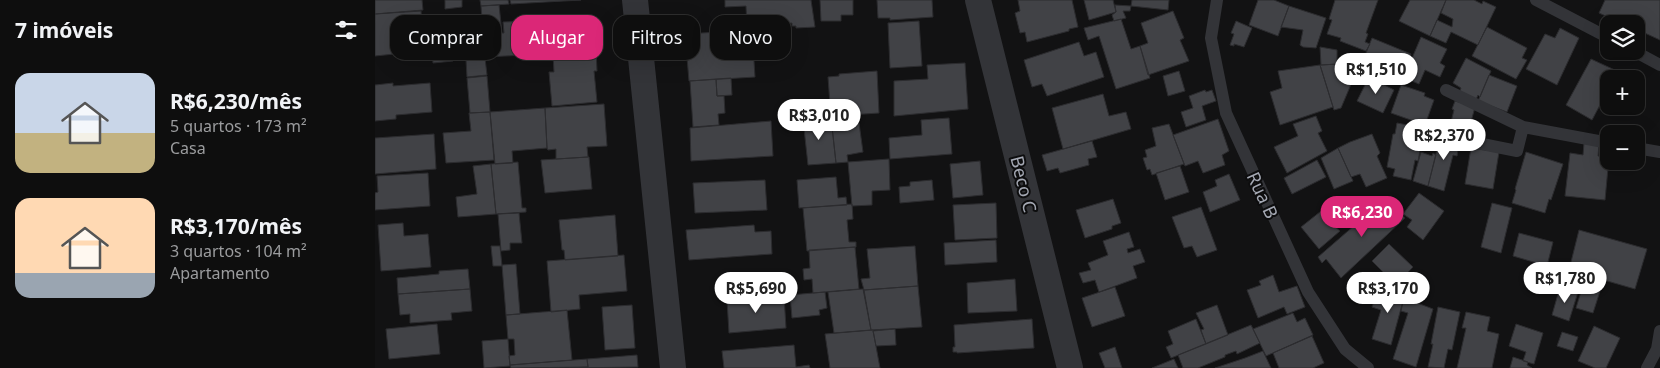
<!DOCTYPE html>
<html lang="pt">
<meta charset="utf-8">
<style>
:root{--surface:#0e0e0e;--page:#1c1c1c;--text:#f1f3f6;--muted:#9b9c9e;--line:#2e2e2e;--accent:#db2777}
body{margin:0;font-family:"Noto Sans",sans-serif;background:var(--page);color:var(--text);height:100vh;display:flex;flex-direction:column;font-size:19px;white-space:nowrap}
*{box-sizing:border-box;margin:0}
p{font-size:16px;color:var(--muted)}
.icon{flex:none;width:28px;height:28px;fill:none;stroke:currentColor;stroke-width:2;stroke-linecap:round;stroke-linejoin:round}
.map{position:relative;flex:1;overflow:hidden}
.side{display:flex;flex-direction:column;background:var(--surface);width:375px}
.side>*{flex:none}
.guide{position:absolute;left:15px;top:15px;width:475px;height:45px;display:flex;gap:10px}
.fabs{position:absolute;left:1225px;top:15px;display:grid;gap:10px}
.fabs a{display:grid;place-items:center;width:45px;height:45px;border-radius:10px;background:var(--surface);box-shadow:0 5px 20px #0002,0 0 0 1px var(--line);font-size:25px}
.price{position:absolute;translate:-50% -42px;padding:0 11px;border-radius:18px;background:#fff;color:#222;font-size:16px;line-height:32px;filter:drop-shadow(0 1px 2px #0008)}
.price::after{content:'';position:absolute;left:50%;top:30px;width:15px;height:11px;margin-left:-8px;background:inherit;clip-path:polygon(0 0,100% 0,50% 100%)}
.price.on{background:var(--accent);color:#fff}
ul{padding:0;list-style:none}
li{display:flex;align-items:center;gap:15px;height:125px;padding:0 15px}
li span{display:grid;place-items:center;flex:none;width:140px;height:100px;border-radius:15px;color:#555}
li>.icon{margin-inline-start:auto}
span .icon{width:60px;height:60px;fill:#fffc;stroke-width:1}
li b{font-size:21px}
h2{display:flex;justify-content:space-between;align-items:center;height:60px;padding:0 15px;font-size:21px}
.chip{padding:0 18px;border-radius:15px;background:var(--surface);box-shadow:0 5px 20px #0002,0 0 0 1px var(--line);font-size:18px;line-height:45px}
.chip.on{background:var(--accent);color:#fff}
main{display:flex;flex:1;min-height:0}
.map>svg:first-child{display:block}
.building{fill:#414246;stroke:#2c2c2f}
.lines{fill:none;stroke-linecap:round;stroke-linejoin:round}
.lane{stroke:#333438;stroke-width:12}
.street{stroke:#333438;stroke-width:26}
.labels{text-anchor:middle;dominant-baseline:central;stroke-width:4;stroke-linejoin:round;paint-order:stroke}
.street-label{font-size:18px;fill:#a4a8b3;stroke:#0d0d0e}
</style>
<main>
<section class="side">
<h2>7 imóveis<svg class="icon" aria-label="filters" viewBox="0 0 24 24"><path d="M4 7h16M4 17h16"/><circle cx="9" cy="7" r="2"/><circle cx="15" cy="17" r="2"/></svg></h2>
<ul>
<li><span style="background:linear-gradient(#c9d6e8 60%,#c2b280 0)"><svg class="icon" aria-label="home" viewBox="0 0 24 24"><path d="M3 11l9-7 9 7M6 9v11h12V9"/></svg></span><div><b>R$6,230/mês</b><p>5 quartos · 173 m²</p><p>Casa</p></div></li>
<li><span style="background:linear-gradient(#ffd9b3 75%,#9aa5b1 0)"><svg class="icon" aria-label="home" viewBox="0 0 24 24"><path d="M3 11l9-7 9 7M6 9v11h12V9"/></svg></span><div><b>R$3,170/mês</b><p>3 quartos · 104 m²</p><p>Apartamento</p></div></li>
</ul>
</section>
<div class="map">
<svg width="1285" height="368" viewBox="0 0 1285 368">
<rect width="100%" height="100%" fill="#121213"/>
<path class="building" d="M0 0H47L48 10 0 14Z
M70 0H87V7L70 9Z
M105 0H133L134 4 106 6Z
M135 0H206L136 4Z
M350 0H436L440 27 421 28V26H417V23L372 27 371 6 350 7Z
M445 0H478V15H466V21H446Z
M502 0H557L558 17 515 20V18H503Z
M643 0H697L703 27 694 29V31L652 42 650 32 645 33 640 13 645 11Z
M709 0H738L741 12 714 20Z
M757 0H794L793 10 756 6Z
M883 0H899L914 6 903 36 874 25Z
M960 0H1003L991 33 993 34 990 42 995 44 991 51 965 41 966 38 952 34 957 20 954 19Z
M1035 0H1071L1055 36 1024 21Z
M1071 0H1099L1107 4 1108 1 1121 7 1103 45 1076 32 1071 43 1055 36 1062 20 1077 27 1078 19 1066 13Z
M1230 0H1285V40L1261 29V24H1249L1224 13Z
M124 5 127 33H129L128 22 162 21 164 52H152V55L110 57 106 6Z
M740 5 756 6 755 11H748L751 18 739 21 737 15 741 12Z
M914 6 951 18 941 48 928 47 925 45 928 30 906 27Z
M46 11 49 51 0 56V14Z
M798 11 809 38 805 40 814 61 773 75 765 46 773 43 766 23Z
M746 19 756 49 765 46 775 78 741 89 724 36 713 40 709 28Z
M544 21 547 66 515 68 513 23Z
M861 21 877 28 869 47 859 44V46L855 45 859 34 856 33Z
M1112 27 1152 48 1147 58 1152 60 1141 79 1097 56Z
M1185 28 1204 38 1182 85 1151 69 1170 34 1180 38Z
M377 30 380 77 314 81 310 34Z
M1046 37 1072 49 1065 63 1070 66 1065 77 1050 70 1044 84 1027 77 1033 62 1035 63Z
M997 38 1036 54 1026 80 987 63Z
M704 42 709 56 721 52 729 77 672 96 667 84 657 87 649 60Z
M77 47 78 61 58 63 57 49Z
M945 47 962 50V64L946 65Z
M221 51 222 71H219L222 102 177 106 174 72H179L178 54Z
M110 58 112 75 92 77 91 60Z
M1091 58 1116 71 1105 97 1103 95 1100 102 1084 93 1086 88 1078 83Z
M1216 59 1242 71 1239 79H1234V88L1217 120 1191 105Z
M590 63 593 109 519 116V81L553 79 552 65Z
M985 63 966 108 959 110 945 65Z
M945 65 958 107 905 125 895 92 907 88 903 71Z
M502 71 504 113 459 116 458 103 455 104 453 77 464 76V74Z
M804 71 810 91 793 96 788 76Z
M1114 75 1142 86 1132 112 1103 101Z
M112 76 115 112 95 113 92 78Z
M994 77 1019 90 1008 113 982 101Z
M356 78 357 95 342 96 341 79Z
M341 79 342 96H349L350 113 343 114 344 125 318 127 315 81Z
M18 83V86L55 83 57 112 21 115V119L0 121V85Z
M1026 85 1050 93 1049 96 1059 100 1050 125 1016 113Z
M830 90 831 92 837 90 841 101 827 106 831 120 811 127 806 112 818 108 814 96Z
M728 94 734 116 751 112 756 129 688 149 677 108Z
M1080 101 1100 107 1094 129 1075 126 1079 110 1077 109Z
M229 104 232 146 212 147 213 157 181 159V149L173 150 172 148 170 108Z
M170 108 172 148 137 151 138 163 120 164 115 112Z
M115 112 119 160 71 163 68 133 96 131 94 113Z
M941 116 947 131 943 133 952 151 912 173 899 147 923 136 918 124Z
M456 117 461 163 433 165 428 119Z
M574 118 577 154 515 159 514 138 547 135 546 120Z
M843 119 854 151 847 155 850 165 828 173 823 161 810 166 798 135Z
M396 121 398 156 316 161 315 128Z
M484 123 488 152 472 155 473 162 461 163 457 127Z
M1022 123 1048 128 1045 140H1047L1043 161 1040 160 1036 180 1018 176 1020 169 1012 167 1018 134H1020Z
M794 124 809 164 777 175 775 169 772 170 768 158 772 157 770 150 781 146 777 128Z
M1066 133 1085 137 1082 156 1078 155 1069 191 1053 186Z
M59 134 61 169 0 174V138Z
M997 134 1005 153 1002 156 1012 178 991 187 985 174 976 177 963 148 975 142Z
M717 141 722 157 713 159 714 165 685 173 683 168 672 171 667 155Z
M1209 143 1224 144 1223 156 1234 157 1230 200 1190 196 1195 153 1208 155Z
M963 148 978 181 959 189 946 158Z
M1096 148 1124 152 1118 189 1090 184Z
M1046 152 1057 156 1058 153 1061 155 1053 186 1038 181Z
M1151 152 1188 164 1176 200 1174 199 1170 213 1137 203 1141 190 1140 189Z
M213 157H214L217 189 170 193 166 160Z
M514 159 515 190 497 191V205L477 206 473 162Z
M942 160 951 177 917 194 909 178Z
M605 161 608 195 578 198 575 164Z
M143 162 147 208H151V212L121 214 116 164Z
M116 164 121 214 83 217 81 197 102 194 98 166Z
M805 166 814 192 790 200 781 173Z
M53 173 55 206 0 210V193L3 192 2 176Z
M854 174 865 200 835 212 828 192 842 186 840 180Z
M461 177 463 198 471 197 472 205 424 208 422 180Z
M390 180 392 210 320 213 318 183Z
M557 180 559 200 525 203 524 187 535 186V182Z
M1044 193 1069 211 1048 240 1032 227 1037 220 1028 214Z
M1011 198 1030 218 966 278 951 259 947 263 943 257Z
M738 199 746 223 737 226V229L710 238 701 210Z
M960 200 965 206 962 209 969 215 958 225 965 231 944 249 926 227Z
M621 203 622 238 580 240 578 205Z
M1117 203 1137 208 1126 253 1106 247Z
M477 204 478 219 472 220 474 242H481V247L432 251 428 208Z
M826 207 842 250 822 257 817 246 809 248 797 217Z
M144 213 147 243H135V250L126 251 123 214Z
M240 215 243 256 190 260 189 250H187L184 220Z
M28 223 29 236 53 234 56 267 6 271 3 225Z
M379 225 380 232 396 231 397 254 314 260 311 230Z
M1204 230 1272 249 1260 289 1194 270Z
M754 232 759 247 752 249 753 253 765 249 770 262 758 266 762 278 724 292 720 280 708 283 704 273 716 270 713 263 733 255 728 241Z
M1144 233 1178 242 1172 266 1138 256Z
M621 240 622 262 570 265 569 243Z
M1014 244 1038 267 1021 285 997 261Z
M116 246H125L127 266H118Z
M540 246 543 286 489 290 486 279 495 278 492 249Z
M480 247 484 289 438 293 437 279 429 280 428 269 435 268 434 250Z
M249 255 252 291 204 295 205 309 176 312 172 261Z
M141 264 145 314 131 315 127 265Z
M93 269 95 289 23 294 22 278 64 274V271Z
M898 275 904 292 922 286 930 307 912 314 909 307 883 318 872 290 886 285 884 281Z
M640 279 642 311 593 313 592 283Z
M391 281 392 297 364 299 362 283Z
M1209 282 1226 288 1218 313 1201 308Z
M543 286 547 327 496 330 489 290Z
M1015 286 1031 290 1016 345 997 339 1006 310 997 307 1003 290 1013 294Z
M740 287 750 316 717 327 707 298Z
M1185 287 1203 292 1194 321 1177 315Z
M95 289 97 311 76 313 77 320 35 323V314L25 315 23 294Z
M488 289 496 330 459 333 453 292Z
M450 292 452 308 444 310 445 315 417 318 415 295Z
M409 296 411 328 354 333 352 300Z
M1029 298 1058 309 1041 367 1018 359 1033 313 1026 311Z
M257 305 260 348 230 350 227 307Z
M842 305 853 335 831 344 826 330 829 329 821 313Z
M1063 307 1085 312 1077 350 1073 349 1069 368 1053 367 1058 344H1056Z
M192 310 197 360 135 365 134 356 140 355 139 339H133L131 315Z
M1091 312 1115 317 1112 331 1124 334 1117 368H1082L1091 328H1087Z
M918 313 922 322 930 318 938 335 891 356 878 329Z
M657 319 659 348 582 353V352H578V347H580L579 325Z
M821 319 831 344 796 358 791 347 798 344 793 331Z
M62 324 65 354 14 359 11 329Z
M1141 324 1168 333 1159 364 1148 361 1151 352 1134 346Z
M876 325 885 343 862 354 861 351 850 355V357L823 368H808L803 355Z
M1219 326 1245 338 1231 368H1220L1203 361Z
M520 329 521 345 501 346 498 331Z
M498 330 505 368H455L450 334Z
M1187 332 1203 337 1198 351 1182 346Z
M937 336 949 363 938 368H904L898 353Z
M133 339 135 366 109 368 107 341Z
M419 345 421 367 434 365 435 368H349L347 351Z
M740 347 747 368H730L724 353Z
M888 351 896 368H840L870 358Z
M262 355 263 367 194 368 213 367 212 359Z
M1138 357 1153 362 1152 365 1157 368H1135Z
M212 359 213 367 136 368 135 365Z
M799 359 803 368H777Z"/>
<g class="lines">
<path class="lane" d="M842 0 836 38 851 113 933 292 970 349 993 368
M1161 0 1234 38
M1259 51 1285 65
M1071 90 1148 127 1234 143
M1107 144 1142 151 1148 127
M1261 148 1285 152
M1272 368 1282 349 1285 331"/>
<path class="street" d="M260 0 298 368
M603 0 695 368"/>
</g>
<g class="labels">
<g class="street-label">
<text transform="translate(649 184) rotate(76)">Beco C</text>
<text transform="translate(888 195) rotate(65)">Rua B</text>
</g>
</g>
</svg>
<div class="fabs">
<a><svg class="icon" aria-label="layers" viewBox="0 0 24 24"><path d="M12 4l9 5-9 5-9-5zM3 14l9 5 9-5"/></svg></a>
<a>+</a>
<a>−</a>
</div>
<b class="price" style="left:1001px;top:95px">R$1,510</b>
<b class="price" style="left:444px;top:141px">R$3,010</b>
<b class="price" style="left:1069px;top:161px">R$2,370</b>
<b class="price on" style="left:987px;top:238px">R$6,230</b>
<b class="price" style="left:1190px;top:304px">R$1,780</b>
<b class="price" style="left:381px;top:314px">R$5,690</b>
<b class="price" style="left:1013px;top:314px">R$3,170</b>
<div class="guide">
<a class="chip">Comprar</a>
<a class="chip on">Alugar</a>
<a class="chip">Filtros</a>
<a class="chip">Novo</a>
</div>
</div>
</main>
